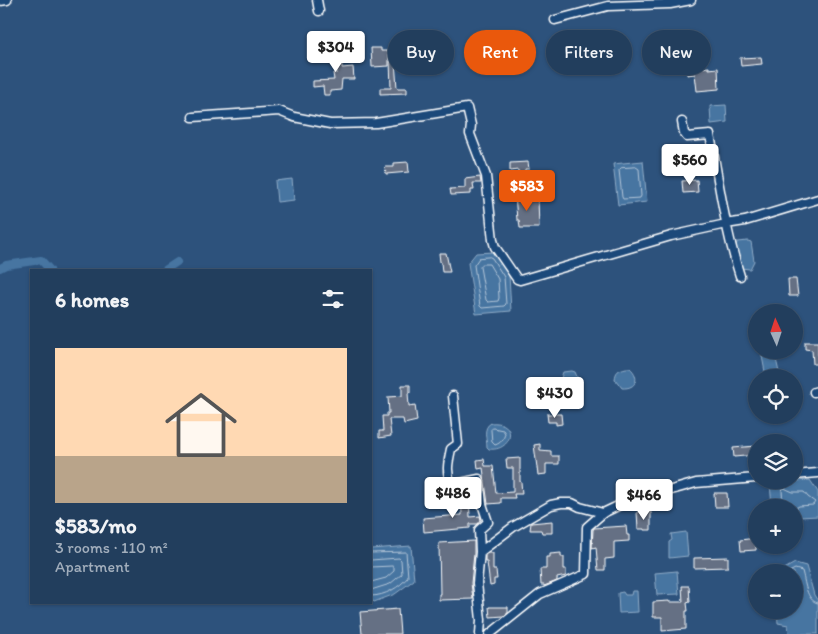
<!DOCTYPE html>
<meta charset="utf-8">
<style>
:root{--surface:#223e5d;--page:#2e4966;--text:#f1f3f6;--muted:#a2aebc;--line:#3f5772;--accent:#ea580c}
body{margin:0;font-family:Itim,sans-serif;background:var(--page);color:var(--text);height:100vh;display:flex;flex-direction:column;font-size:19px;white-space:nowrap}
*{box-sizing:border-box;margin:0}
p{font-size:16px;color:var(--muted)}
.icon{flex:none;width:28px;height:28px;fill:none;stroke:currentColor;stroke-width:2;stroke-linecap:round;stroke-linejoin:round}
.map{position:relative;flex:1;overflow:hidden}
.sheet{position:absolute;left:30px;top:269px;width:342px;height:335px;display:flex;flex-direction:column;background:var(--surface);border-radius:0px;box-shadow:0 1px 4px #0004,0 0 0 1px var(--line)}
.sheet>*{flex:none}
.hud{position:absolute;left:388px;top:30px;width:355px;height:45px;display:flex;gap:10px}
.needle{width:32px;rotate:357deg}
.fabs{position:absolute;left:748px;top:304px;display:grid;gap:10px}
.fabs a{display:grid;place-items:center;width:55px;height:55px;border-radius:50%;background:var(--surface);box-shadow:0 1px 4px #0004,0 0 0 1px var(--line);font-size:25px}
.price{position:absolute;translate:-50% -42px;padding:0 11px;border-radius:5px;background:#fff;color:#222;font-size:16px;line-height:32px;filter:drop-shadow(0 1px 2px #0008)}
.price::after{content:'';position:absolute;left:50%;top:30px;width:15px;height:11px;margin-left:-8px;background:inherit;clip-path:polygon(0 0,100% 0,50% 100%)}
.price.on{background:var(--accent);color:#fff}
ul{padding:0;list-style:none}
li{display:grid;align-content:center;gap:10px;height:265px;padding:0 25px}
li+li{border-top:1px solid var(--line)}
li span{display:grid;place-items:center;height:155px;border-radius:0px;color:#555}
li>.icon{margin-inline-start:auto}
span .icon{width:90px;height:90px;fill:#fffc;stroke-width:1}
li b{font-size:21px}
h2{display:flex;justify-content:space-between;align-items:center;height:60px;padding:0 25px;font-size:21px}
.pill{padding:0 18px;border-radius:22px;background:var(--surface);box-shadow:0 1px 4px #0004,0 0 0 1px var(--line);font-size:18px;line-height:45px}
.pill.on{background:var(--accent);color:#fff}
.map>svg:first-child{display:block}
.water{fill:#4674a1;stroke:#90acc7}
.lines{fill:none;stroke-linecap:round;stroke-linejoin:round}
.shore{stroke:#b5c7d9;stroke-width:1}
.canal{stroke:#4674a1;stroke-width:8}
.building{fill:#657084;stroke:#fff}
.minor-casing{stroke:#fff;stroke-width:11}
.minor{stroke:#1f4a7a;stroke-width:8}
</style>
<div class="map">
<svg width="818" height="634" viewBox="0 0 818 634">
<rect width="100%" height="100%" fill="#2d527c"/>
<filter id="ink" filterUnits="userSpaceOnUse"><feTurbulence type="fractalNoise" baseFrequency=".02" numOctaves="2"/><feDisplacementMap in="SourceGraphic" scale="10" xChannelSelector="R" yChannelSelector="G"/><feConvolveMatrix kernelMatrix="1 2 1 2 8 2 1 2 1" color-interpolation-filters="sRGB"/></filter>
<g filter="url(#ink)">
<path class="water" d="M726 105 727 122 711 124 710 106Z
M643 161 647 202 618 205 613 164Z
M292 179 294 200 277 202 275 181Z
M748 241 751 242 754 261 750 269 741 268 736 247 737 242Z
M494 252 509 275 511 311 476 314 468 263 476 253Z
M768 350H774L780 377H766L761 351Z
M626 368H630C640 377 637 389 622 388L615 379C616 371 618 370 626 368Z
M572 371 575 372 578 379V389C572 394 569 393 563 390L561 378 563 372Z
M491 423C519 420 513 452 489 449L487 447C487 439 482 428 491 423Z
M810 480 818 492V516L800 517 801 530 794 531V508L772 507 770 483Z
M686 532 688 556 669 558V542L672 540 671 534Z
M411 546 414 580 395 594 374 602 371 599V549Z
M795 563 806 566 814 595 818 601V634H789L788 625 778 623 777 610H794V572H779Z
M677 571 679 594 657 595 655 573Z
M632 591H637L638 612 619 613 618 593 623 592 625 595H631Z"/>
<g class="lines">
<path class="shore" d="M636 167 639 169 641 196 640 198 623 199 622 197 619 170 621 168Z
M490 257 492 258 504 277 506 304 504 306 482 308 480 306 474 265 479 258Z
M483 264H489L498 279 499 298 498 301 488 302 486 300 480 267Z
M493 428 503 430 505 433C504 439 501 443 495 445L492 442 491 430Z
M783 508 782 490 784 488 793 492H804L808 497 815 502 813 505 799 506 794 509
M371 553 406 552 408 577C400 587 385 596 371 596
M371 560 399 558 401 560 402 574 390 584 371 590
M371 567 392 566 394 567V571L386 578 371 582
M789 572 795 569 802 571C805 581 806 601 818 603"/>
<path class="canal" d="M0 268 6 265 41 260 50 270
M165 270 177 262"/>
</g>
<path class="building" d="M343 42V54L342 55V68L353 67 354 79H342L341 90 330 91V95H324L323 86 313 87V81L334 80 333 73H337V65L334 43Z
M371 48H381V51H389V66L372 67Z
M761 57 762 64 741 66 740 58Z
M390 61H395L397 88H407V93L380 94V88H391Z
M709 67V69L718 68 719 89 697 91 695 74 687 75V69Z
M408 162 409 172 386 174 385 167H394V163Z
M528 162 529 169H525V175H519L518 170 510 171V163Z
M480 177 481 183H473L474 190H471V194L451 195 450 189 465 188V179Z
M697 180 698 192 683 193 682 181Z
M515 194H522V198H538L539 228H520L519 220H517Z
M439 253H446L450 272H442L441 262H440Z
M788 279H796L798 296H789Z
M805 342H818V364H813L812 350 805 349Z
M402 385H410V393H408L409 406 415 405 417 421 404 424 403 419H389L391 436 379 438V431H383L382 416H387V413H389L388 397 402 396Z
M547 414H561L562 424 556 425V422H548Z
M540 444V450L551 451V456H559V464H546V474L538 475 534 445Z
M756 446V455L734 457 733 448Z
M520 458V482H521L522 494H514L515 498H501V503L488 504 483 468 478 469 477 460 484 459 485 466H493L496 493 513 492V468H507L506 459Z
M461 493H469L470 517 480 516 481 520 478 524H470V528L424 532 423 518 462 515Z
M714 493H727L728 507H715Z
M637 512H651V530H644V529H638Z
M552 521V533H542L541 530H530L531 523Z
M626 526 627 535H629V541L614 542V558L605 559V570H598L596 547 592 548 593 530 594 528Z
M756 538V550L741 551 740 540Z
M474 541V554L471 583 473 599 439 600V594H440L439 543Z
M488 553H493V570H496L497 579H494V585L490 586 487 562H485V555Z
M561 553V557H564V569H566V576L557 578V581L544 586V585H541L540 569H546V557H550V554Z
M728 557V567L694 568V558Z
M682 586H689L690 602 687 603 688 611H686V629L662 631V617H653V602L669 601V602H683Z
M489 607H508V613L504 616 490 617Z
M398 609 400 634H362L360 612Z"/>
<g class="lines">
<defs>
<path id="minor" d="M317 0 319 11
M0 1 7 0
M555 20 608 6 670 4 691 0
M193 117 279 111 294 117 330 124 376 123 467 108 471 125 470 134 486 176 493 240 495 247 517 279 520 280 671 236 726 224 745 221 818 199
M682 122 684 133 687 137 710 135C719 182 725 230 740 276
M814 392 818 391
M453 396 458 444 451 449C448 463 446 471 451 485L479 479 482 504 488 522 479 530 480 552 513 527 551 505 561 503H572L580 507 603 513
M794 475 818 473
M480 552 477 583 481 620 480 634
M490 634 540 594 586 574 587 527 603 513 622 504 696 483 756 478"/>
</defs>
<use href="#minor" class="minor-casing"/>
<use href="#minor" class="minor"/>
</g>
</g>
</svg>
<div class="fabs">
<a><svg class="needle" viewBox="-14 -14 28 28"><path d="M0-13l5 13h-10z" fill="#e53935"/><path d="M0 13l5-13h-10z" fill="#a2aebc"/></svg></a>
<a><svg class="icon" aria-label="locate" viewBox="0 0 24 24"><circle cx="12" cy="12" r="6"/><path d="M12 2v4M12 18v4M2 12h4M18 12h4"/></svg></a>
<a><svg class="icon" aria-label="layers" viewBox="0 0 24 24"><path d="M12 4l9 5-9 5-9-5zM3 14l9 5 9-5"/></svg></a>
<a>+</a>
<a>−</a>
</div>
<b class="price" style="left:336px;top:73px">$304</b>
<b class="price" style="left:690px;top:186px">$560</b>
<b class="price on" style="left:527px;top:212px">$583</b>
<b class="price" style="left:555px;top:419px">$430</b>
<b class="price" style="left:453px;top:519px">$486</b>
<b class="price" style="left:644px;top:521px">$466</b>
<div class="hud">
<a class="pill">Buy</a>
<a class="pill on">Rent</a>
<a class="pill">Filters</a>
<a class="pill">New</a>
</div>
<section class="sheet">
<h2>6 homes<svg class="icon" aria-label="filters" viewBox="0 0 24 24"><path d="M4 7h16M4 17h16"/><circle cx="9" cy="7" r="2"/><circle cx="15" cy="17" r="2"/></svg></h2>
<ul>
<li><span style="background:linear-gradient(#ffd9b3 70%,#b9a48a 0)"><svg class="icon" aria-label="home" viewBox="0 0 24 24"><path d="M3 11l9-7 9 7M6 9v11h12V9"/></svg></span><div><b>$583/mo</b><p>3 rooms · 110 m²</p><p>Apartment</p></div></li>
</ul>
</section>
</div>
